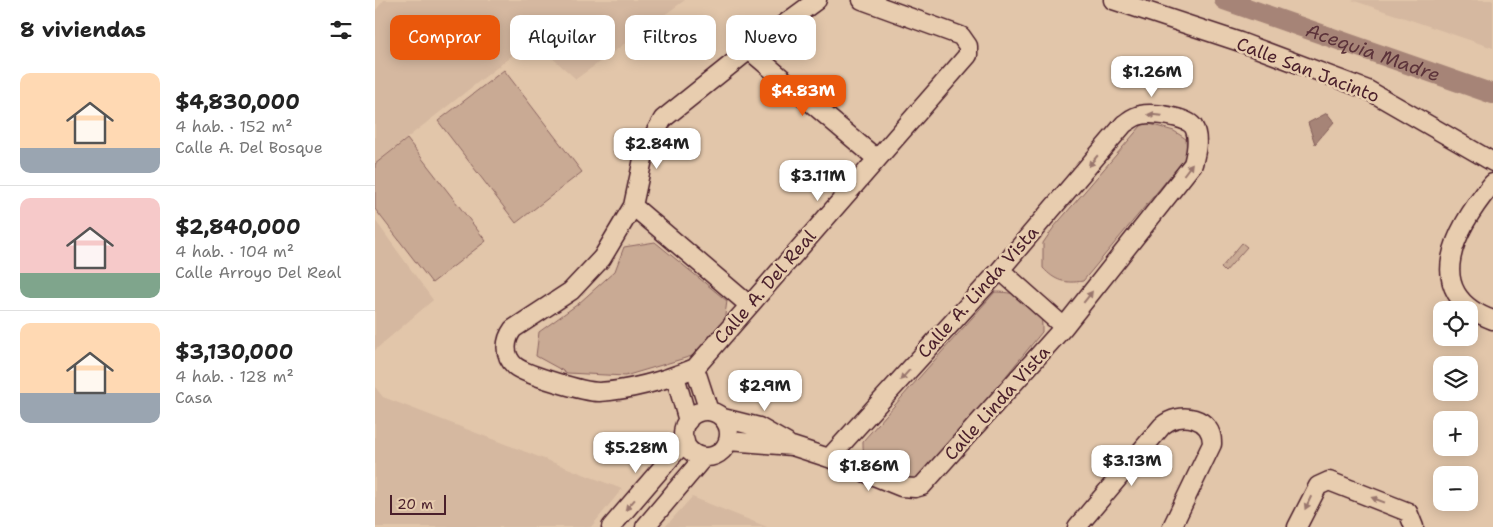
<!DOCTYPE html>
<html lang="es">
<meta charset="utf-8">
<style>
:root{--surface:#fff;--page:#f2f2f2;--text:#222;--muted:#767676;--line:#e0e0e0;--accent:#ea580c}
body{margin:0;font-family:"Shantell Sans",sans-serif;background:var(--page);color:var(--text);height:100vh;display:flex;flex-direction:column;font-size:19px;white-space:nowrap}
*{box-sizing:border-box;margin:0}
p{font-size:16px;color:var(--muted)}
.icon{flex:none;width:28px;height:28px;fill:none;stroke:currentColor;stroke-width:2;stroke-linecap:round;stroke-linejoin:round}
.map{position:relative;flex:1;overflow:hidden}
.side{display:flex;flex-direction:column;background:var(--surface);width:375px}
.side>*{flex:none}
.hud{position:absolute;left:15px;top:15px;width:475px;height:45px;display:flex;gap:10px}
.buttons{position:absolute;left:1058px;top:301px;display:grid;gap:10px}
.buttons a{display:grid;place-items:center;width:45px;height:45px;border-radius:10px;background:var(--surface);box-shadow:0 2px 12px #0003;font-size:25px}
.scale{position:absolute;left:15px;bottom:12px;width:56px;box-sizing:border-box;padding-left:5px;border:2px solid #4a1f2b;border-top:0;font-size:14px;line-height:18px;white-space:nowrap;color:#4a1f2b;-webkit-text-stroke:4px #e8cdaf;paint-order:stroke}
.price{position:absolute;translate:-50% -42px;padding:0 11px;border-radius:10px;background:#fff;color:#222;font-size:16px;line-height:32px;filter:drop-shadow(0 1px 2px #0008)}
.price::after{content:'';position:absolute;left:50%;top:30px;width:15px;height:11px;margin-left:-8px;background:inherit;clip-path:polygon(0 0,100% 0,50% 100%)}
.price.selected{background:var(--accent);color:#fff}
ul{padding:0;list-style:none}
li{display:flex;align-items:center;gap:15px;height:125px;padding:0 20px}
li+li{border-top:1px solid var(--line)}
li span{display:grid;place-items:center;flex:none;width:140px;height:100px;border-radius:10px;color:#555}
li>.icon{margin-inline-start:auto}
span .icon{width:60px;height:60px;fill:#fffc;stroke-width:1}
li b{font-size:21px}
h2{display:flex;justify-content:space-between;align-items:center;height:60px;padding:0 20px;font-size:21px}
.tag{padding:0 18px;border-radius:10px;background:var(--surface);box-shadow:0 2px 12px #0003;font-size:18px;line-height:45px}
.tag.selected{background:var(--accent);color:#fff}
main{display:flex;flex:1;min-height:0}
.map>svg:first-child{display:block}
.built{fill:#d5b8a0}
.green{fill:#c9aa94;stroke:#8a6460}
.water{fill:#a68477;stroke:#815c59}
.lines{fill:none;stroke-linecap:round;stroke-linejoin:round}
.canal{stroke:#a68477;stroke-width:20}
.minor-casing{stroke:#4a1f2b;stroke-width:21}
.minor{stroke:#e8cdaf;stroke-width:18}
.oneway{fill:#99766d}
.labels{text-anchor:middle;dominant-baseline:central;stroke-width:5;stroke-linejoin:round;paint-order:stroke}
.street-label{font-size:18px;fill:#4a1f2b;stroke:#e8cdaf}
.water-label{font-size:19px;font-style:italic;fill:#5c333a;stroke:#e8cdaf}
</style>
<main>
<section class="side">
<h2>8 viviendas<svg class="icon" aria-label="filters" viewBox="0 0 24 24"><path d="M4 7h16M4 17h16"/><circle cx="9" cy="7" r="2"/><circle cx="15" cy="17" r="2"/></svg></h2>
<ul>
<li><span style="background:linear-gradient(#ffd9b3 75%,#9aa5b1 0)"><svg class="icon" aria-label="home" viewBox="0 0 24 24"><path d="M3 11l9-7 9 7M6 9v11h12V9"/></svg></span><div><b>$4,830,000</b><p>4 hab. · 152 m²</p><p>Calle A. Del Bosque</p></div></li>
<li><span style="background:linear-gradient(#f6c9c9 75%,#7fa58c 0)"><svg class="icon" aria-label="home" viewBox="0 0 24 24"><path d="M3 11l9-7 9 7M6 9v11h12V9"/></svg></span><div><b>$2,840,000</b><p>4 hab. · 104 m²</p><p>Calle Arroyo Del Real</p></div></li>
<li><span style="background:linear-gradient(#ffd9b3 70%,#9aa5b1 0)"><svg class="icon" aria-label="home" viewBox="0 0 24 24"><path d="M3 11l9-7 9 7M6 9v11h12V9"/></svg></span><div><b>$3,130,000</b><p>4 hab. · 128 m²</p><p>Casa</p></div></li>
</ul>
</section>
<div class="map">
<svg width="1118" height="527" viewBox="0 0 1118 527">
<rect width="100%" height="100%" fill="#e2c6aa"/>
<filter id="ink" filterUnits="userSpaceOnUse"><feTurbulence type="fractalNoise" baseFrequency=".02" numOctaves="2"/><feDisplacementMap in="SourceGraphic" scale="10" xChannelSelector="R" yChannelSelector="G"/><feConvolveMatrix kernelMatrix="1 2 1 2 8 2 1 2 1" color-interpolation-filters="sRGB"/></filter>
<g filter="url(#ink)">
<path class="built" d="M9 0H310L201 79 157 40 0 163V11Z
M977 0H1118V48Z
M0 220 58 300 0 350Z
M0 387 8 397 247 489 216 527H0Z
M317 497 392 527H290Z"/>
<path class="green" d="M129 70 207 172 141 223 63 121Z
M771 123 799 131 811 139 812 156 708 281C690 284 680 281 668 268V243L679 227 766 126Z
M32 139 111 241 57 283 0 209V164Z
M280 242 352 301 349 322 317 356 250 376 192 373 161 356 164 332 203 304 240 271 249 247Z
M867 243 872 247 850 272 846 268Z
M620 292C635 292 658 295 665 312 667 318 667 326 667 332L546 480C529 481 496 471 489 454 488 450 488 445 488 441Z"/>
<path class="water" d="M952 113 959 122 940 144 933 123Z"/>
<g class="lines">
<path class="canal" id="s1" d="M849 0 1118 94"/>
<defs>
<path id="minor" d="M442 0 374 50 288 119 277 138 268 159 258 206 227 258 196 291 138 329C130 340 128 355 140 366 151 375 210 392 224 392 258 390 288 381 320 368L593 55V46L586 36 487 0
M738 0 865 42 993 90 1118 162
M374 50 502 159
M1118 183C1082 226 1043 293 1118 320
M258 206 374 305
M625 270 689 327
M320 368 334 411
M300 376 313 421
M308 434a23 23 0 1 1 46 0a23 23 0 1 1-46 0Z
M348 418 384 427 412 443
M353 441 417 446 454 458 526 487 540 488 547 486 689 327 818 164C821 153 825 137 818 126 811 117 777 112 766 115 759 116 755 120 749 124L625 270 454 458
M236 527 310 441
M270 527 329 457
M702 527 787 426C805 410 838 417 837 444L797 527
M922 527 943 486 954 481 1033 512 1039 527"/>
</defs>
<use href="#minor" class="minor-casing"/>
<use href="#minor" class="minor"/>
</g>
<defs><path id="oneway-solid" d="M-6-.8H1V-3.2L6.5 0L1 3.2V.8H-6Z" transform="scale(1.25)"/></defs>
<g class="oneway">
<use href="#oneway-solid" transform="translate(780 115) rotate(-175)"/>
<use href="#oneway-solid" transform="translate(718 161) rotate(130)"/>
<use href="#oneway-solid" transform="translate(813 169) rotate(-53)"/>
<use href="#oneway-solid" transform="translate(713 297) rotate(-52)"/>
<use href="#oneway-solid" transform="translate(530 375) rotate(132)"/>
<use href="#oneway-solid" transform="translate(1003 500) rotate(-159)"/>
<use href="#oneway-solid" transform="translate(933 503) rotate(115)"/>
<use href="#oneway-solid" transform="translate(255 505) rotate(131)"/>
</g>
</g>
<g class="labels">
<g class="street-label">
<text transform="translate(933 70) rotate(21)">Calle San Jacinto</text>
<text transform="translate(390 287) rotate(-49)">Calle A. Del Real</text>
<text transform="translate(603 292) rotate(-48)">Calle A. Linda Vista</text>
<text transform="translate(622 403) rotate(-48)">Calle Linda Vista</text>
</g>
<g class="water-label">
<text stroke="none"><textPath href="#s1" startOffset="158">Acequia Madre</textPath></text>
</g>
</g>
</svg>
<div class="buttons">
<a><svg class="icon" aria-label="locate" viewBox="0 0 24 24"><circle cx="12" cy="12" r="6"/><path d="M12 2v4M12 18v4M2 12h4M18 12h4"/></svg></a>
<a><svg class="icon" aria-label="layers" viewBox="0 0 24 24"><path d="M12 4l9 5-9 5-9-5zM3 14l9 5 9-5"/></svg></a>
<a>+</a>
<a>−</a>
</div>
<div class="scale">20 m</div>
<b class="price" style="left:777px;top:98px">$1.26M</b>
<b class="price selected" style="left:428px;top:117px">$4.83M</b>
<b class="price" style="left:282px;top:170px">$2.84M</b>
<b class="price" style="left:443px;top:202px">$3.11M</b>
<b class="price" style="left:390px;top:412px">$2.9M</b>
<b class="price" style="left:261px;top:474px">$5.28M</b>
<b class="price" style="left:757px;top:487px">$3.13M</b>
<b class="price" style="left:494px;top:492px">$1.86M</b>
<div class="hud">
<a class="tag selected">Comprar</a>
<a class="tag">Alquilar</a>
<a class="tag">Filtros</a>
<a class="tag">Nuevo</a>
</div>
</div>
</main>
